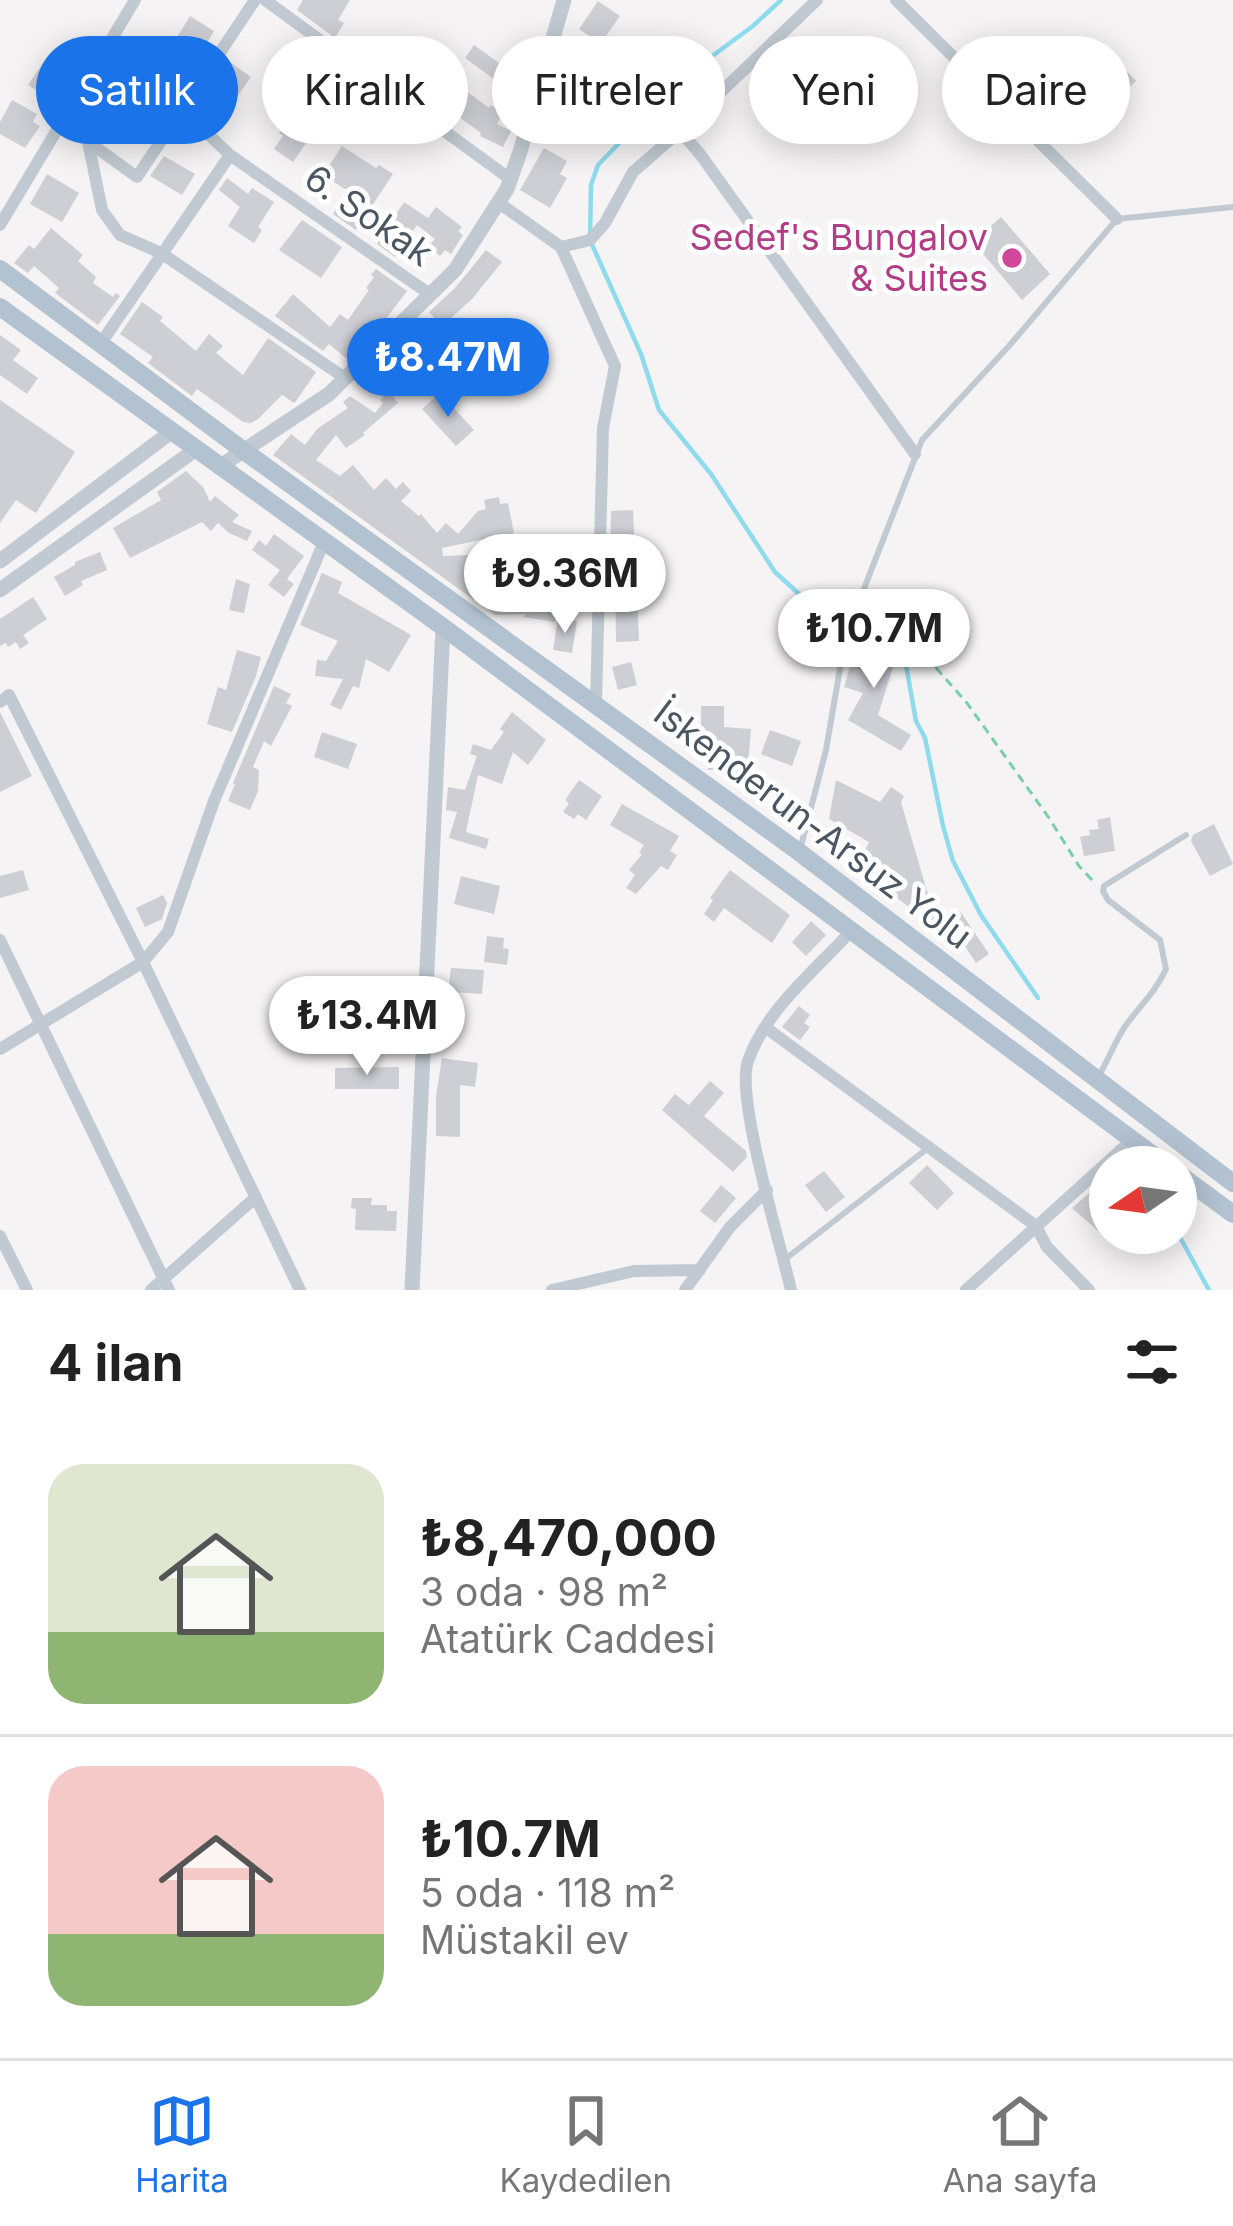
<!DOCTYPE html>
<html lang="tr">
<meta charset="utf-8">
<style>
:root{--surface:#fff;--page:#f6f6f6;--text:#222;--muted:#767676;--line:#e0e0e0;--accent:#1a73e8}
body{margin:0;font-family:Inter,sans-serif;background:var(--page);color:var(--text);height:100vh;display:flex;flex-direction:column;font-size:45px;white-space:nowrap}
*{box-sizing:border-box;margin:0}
p{font-size:39px;color:var(--muted)}
.icon{flex:none;width:66px;height:66px;fill:none;stroke:currentColor;stroke-width:2;stroke-linecap:round;stroke-linejoin:round}
.map{position:relative;height:1290px;overflow:hidden}
.side{display:flex;flex-direction:column;background:var(--surface);flex:1}
.side>*{flex:none}
.guide{position:absolute;left:36px;top:36px;width:1161px;height:108px;display:flex;gap:24px}
.needle{width:78px;rotate:257deg}
.fabs{position:absolute;left:1089px;top:1146px;display:grid;gap:24px}
.fabs a{display:grid;place-items:center;width:108px;height:108px;border-radius:50%;background:var(--surface);box-shadow:0 6px 30px #0003;font-size:60px}
.price{position:absolute;translate:-50% -102px;padding:0 27px;border-radius:42px;background:#fff;color:#222;font-size:39px;line-height:78px;filter:drop-shadow(0 3px 6px #0008)}
.price::after{content:'';position:absolute;left:50%;top:72px;width:36px;height:27px;margin-left:-18px;background:inherit;clip-path:polygon(0 0,100% 0,50% 100%)}
.price.selected{background:var(--accent);color:#fff}
ul{padding:0;list-style:none}
li{display:flex;align-items:center;gap:36px;height:300px;padding:0 48px}
li+li{border-top:3px solid var(--line)}
li span{display:grid;place-items:center;flex:none;width:336px;height:240px;border-radius:36px;color:#555}
li>.icon{margin-inline-start:auto}
span .icon{width:144px;height:144px;fill:#fffc;stroke-width:1}
li b{font-size:51px}
h2{display:flex;justify-content:space-between;align-items:center;height:144px;padding:0 48px;font-size:51px}
.pill{padding:0 42px;border-radius:54px;background:var(--surface);box-shadow:0 6px 30px #0003;font-size:42px;line-height:108px}
.pill.selected{background:var(--accent);color:#fff}
.menu{display:flex;justify-content:space-around;align-items:center;height:168px;border-top:3px solid var(--line);background:var(--surface);font-size:33px;color:var(--muted)}
.menu a{display:grid;justify-items:center;gap:6px}
.menu .selected{color:var(--accent)}
.map>svg:first-child{display:block}
.lines{fill:none;stroke-linecap:round;stroke-linejoin:round}
.stream{stroke:#90daee;stroke-width:4.5}
.building{fill:#cdcfd5}
.path{stroke:#7ad0a6;stroke-width:3;stroke-dasharray:9 6;stroke-linecap:butt}
.service{stroke:#c1cad2;stroke-width:6}
.minor{stroke:#c1cad2;stroke-width:12}
.tertiary{stroke:#c1cad2;stroke-width:15}
.primary{stroke:#b3c2d1;stroke-width:18}
.hotel-dot{fill:#d1479c;stroke:#fff;stroke-width:4.5}
.labels{text-anchor:middle;dominant-baseline:central;stroke-width:10;stroke-linejoin:round;paint-order:stroke}
.street-label{font-size:36px;fill:#4a5661;stroke:#fff}
.hotel-label{font-size:36px;fill:#b23c85;stroke:#fff;text-anchor:end}
</style>
<div class="map">
<svg width="1233" height="1290" viewBox="0 0 1233 1290">
<rect width="100%" height="100%" fill="#f5f3f3"/>
<g class="lines">
<path class="stream" d="M781 0 753 26 681 79 598 165 591 185 590 240 641 354 659 410 711 474 775 572 798 593 834 614
M868 630 895 643 904 654 916 721 925 738 943 826 953 861 981 915 1038 998
M1176 1230 1209 1290"/>
</g>
<path class="building" d="M303 0H350L338 20 344 23 335 38 297 10Z
M598 1 620 16 604 39 613 48 600 63 587 52 597 41 579 29Z
M190 16 214 31 183 82 159 67Z
M1098 40 1136 81 1115 101 1112 97 1087 122 1052 85Z
M474 45 514 74 506 88 465 58Z
M567 47 584 58 563 87 554 79 560 69 557 67 560 57Z
M645 48 659 68 627 90 612 113 593 100 612 70Z
M318 59 332 69 314 97 294 83 306 65 312 68Z
M865 59 893 96 864 118 836 81Z
M227 60 251 77 232 104 209 88Z
M43 63 70 81 55 103 28 85Z
M434 63 457 78 454 82 489 108 490 105 503 112 497 124 511 131 503 147 480 136 481 133 440 103 438 107 415 92Z
M95 87 121 107 100 133 77 117Z
M12 100 37 114 33 122 40 126 25 148 0 134V122Z
M296 107 320 123 293 162 274 149 283 136 279 133Z
M342 146 376 168 379 165 393 174 356 230 333 214 348 191 323 175Z
M544 148 567 161 560 174 567 178 550 208 520 190Z
M164 156 195 174 182 195 150 176Z
M47 174 79 193 62 222 30 204Z
M227 178 248 194 252 188 274 202 258 227 262 230 254 243 228 226 240 207 219 190Z
M404 202 428 218 436 207 462 227 458 231 463 235 451 254 445 250 440 256 428 247 435 239 417 225 395 257 377 244Z
M1001 217 1050 274 1022 300 973 242Z
M302 220 342 247 321 278 279 250Z
M51 228 83 255 78 261 96 277 93 283 113 297 116 293 120 296 98 325 55 293 59 288 34 266 28 273 14 263 29 245 34 249Z
M486 250 502 262 472 299 442 326 429 312 455 288Z
M376 269 407 291 379 328 376 331 373 329 347 359 329 344 323 351 275 316 293 294 330 327 340 314 348 320 369 290 366 288 374 277 371 275Z
M142 302 163 317 160 321 196 351 209 334 223 346 216 353 243 375 268 338 316 372 296 401 294 403 282 395 258 419 251 423 243 422 197 389 192 396 148 363 153 357 120 334Z
M0 335 21 350 13 360 38 378 27 394 0 375Z
M428 345 451 370 437 383 414 357Z
M389 391 398 403 363 433 365 435 346 448 336 435 316 460 340 476 353 465 374 490 386 478 396 489 403 482 411 491 401 501 419 516 421 514 437 533 446 523 458 534 478 511 486 509 484 500 499 497 500 504 508 503 514 533 442 548 443 556 518 553 527 596 536 538 558 542 555 579H561L555 622 524 617 525 614 495 615 273 455 291 434 305 445 317 429 348 408 343 402 350 396 375 413 383 403 380 400Z
M440 393 474 430 456 446 422 409Z
M0 400 75 452 36 513 16 500 0 523Z
M186 471 203 487 210 502 215 496 239 515 232 522 252 531 247 541 229 533 218 523 211 531 202 522 130 558 113 528 161 500 157 492Z
M633 510 639 641 616 642 615 560H610L611 511Z
M274 534 304 556 287 579 294 584 284 597 268 585 280 570 252 550 259 540 266 546Z
M100 552 107 570 81 581 83 585 65 596 54 577 75 565V562Z
M322 573 342 582 338 593 411 635 389 672 366 659 359 688 353 686 341 710 330 705 343 679 315 676 317 660 326 661 338 641 300 625Z
M236 579 250 584 244 613 229 610Z
M33 597 47 619 23 635 29 643 20 649 16 642 8 647 6 643 0 646V619Z
M558 618 577 621 572 653 553 650Z
M858 638 898 651 878 715 911 735 901 751 848 720 863 693 844 687Z
M237 650 261 657 256 676 232 732 207 724 218 687 226 690Z
M631 662 637 685 618 690 612 667Z
M274 686 291 694 286 703 292 706 271 746 264 741 253 767 259 770 258 791 250 810 228 801 235 784 233 783Z
M701 706H724V727L751 729 747 779 725 777V770H708V745L701 744Z
M0 712 32 776 0 792Z
M512 712 546 740 528 765 513 752 502 784 478 775 466 832 489 839 486 849 449 838 457 812 446 810 448 787 465 790 477 756 470 754 473 744 491 750 504 732 500 729Z
M770 730 801 741 792 766 761 754Z
M322 732 357 744 348 769 314 757Z
M579 780 602 796 586 820 578 814 574 819 563 812 569 803 565 800Z
M836 780 880 802 891 787 904 796 901 802 938 929 880 885 884 877 858 864 869 842 829 819Z
M622 804 679 836 670 851 677 855 668 870 661 866 636 894 626 888 635 875 629 870 642 854 639 853 644 845 610 825Z
M1110 817 1115 851 1084 856 1080 837 1090 835 1089 830 1099 829 1097 820Z
M1214 824 1233 864 1210 876 1191 841 1193 835Z
M23 870 29 890 0 898V876Z
M730 870 790 915 772 943 724 908 714 922 704 914 713 900 710 898Z
M461 876 500 886 494 914 454 904Z
M163 895 167 903 162 919 145 927 136 908Z
M960 911 989 954 976 963 947 919Z
M811 921 826 935 806 956 792 942Z
M487 936 504 938 503 948 509 949 507 965 484 962Z
M451 968 484 970 482 994 448 992Z
M799 1006 810 1015 804 1023 810 1027 800 1040 782 1027Z
M442 1058 478 1063 475 1087 460 1085V1137L436 1136V1096Z
M399 1067V1089H335V1068Z
M710 1081 724 1093 704 1116 746 1151 747 1157 733 1172 662 1110 675 1094 689 1105Z
M927 1165 954 1193 937 1210 909 1183Z
M824 1171 845 1197 826 1212 805 1185Z
M721 1185 736 1198 715 1223 700 1211Z
M1095 1188 1110 1201V1233H1126L1115 1246 1072 1208Z
M352 1198H372L371 1205H387V1211H397L396 1231 355 1230 356 1209 351 1208Z"/>
<g class="lines">
<path class="path" d="M864 614 909 644 931 662 967 703 1049 818 1079 866 1093 881"/>
<path class="service" d="M801 846 826 750 842 657 851 622 922 440 1009 346 1117 219 1233 207
M1098 1077C1108 1061 1115 1041 1126 1025 1140 1006 1156 991 1166 969L1160 940 1108 900 1103 891 1104 886 1186 835
M784 1260 928 1148"/>
<path class="minor" d="M265 0 510 179
M896 0 1117 219
M102 54 182 109 230 155 431 295
M61 122 137 177 255 0
M680 131 700 154 915 454
M88 142 102 210 120 235 161 253 345 378
M499 203 561 247 615 366 603 428 596 704
M0 225 135 0
M561 247 590 240 605 223 633 172 680 131 817 0
M101 343 230 155
M0 702 9 695 143 962 300 1290
M0 940 169 1290
M765 1027 1036 1226 1047 1247 1089 1290
M0 1049 143 962 168 932 214 801 324 542
M0 1236 27 1290
M151 1290 256 1197
M552 1290 634 1271 700 1270
M685 1290 730 1227 767 1190
M791 1290C781 1245 735 1097 748 1061 766 1009 816 970 852 930
M966 1290 1132 1140"/>
<path class="tertiary" d="M219 467 329 394 455 270 507 189 520 152 564 0
M0 561 171 432
M0 590 195 450
M412 1290 443 627"/>
<path class="primary" d="M0 269 244 451 799 852 1233 1183
M0 307 443 627 1169 1167
M1176 1172 1233 1214"/>
</g>
<circle class="hotel-dot" cx="1012" cy="258" r="12"/>
<g class="labels">
<g class="street-label">
<text transform="translate(369 215) rotate(35)">6. Sokak</text>
<text transform="translate(813 824) rotate(37)">İskenderun-Arsuz Yolu</text>
</g>
<g class="hotel-label">
<text x="988" y="237">Sedef's Bungalov<tspan x="988" dy="41">&amp; Suites</tspan></text>
</g>
</g>
</svg>
<div class="fabs">
<a><svg class="needle" viewBox="-14 -14 28 28"><path d="M0-13l5 13h-10z" fill="#e53935"/><path d="M0 13l5-13h-10z" fill="#767676"/></svg></a>
</div>
<b class="price selected" style="left:448px;top:420px">₺8.47M</b>
<b class="price" style="left:565px;top:636px">₺9.36M</b>
<b class="price" style="left:874px;top:691px">₺10.7M</b>
<b class="price" style="left:367px;top:1078px">₺13.4M</b>
<div class="guide">
<a class="pill selected">Satılık</a>
<a class="pill">Kiralık</a>
<a class="pill">Filtreler</a>
<a class="pill">Yeni</a>
<a class="pill">Daire</a>
</div>
</div>
<section class="side">
<h2>4 ilan<svg class="icon" aria-label="filters" viewBox="0 0 24 24"><path d="M4 7h16M4 17h16"/><circle cx="9" cy="7" r="2"/><circle cx="15" cy="17" r="2"/></svg></h2>
<ul>
<li><span style="background:linear-gradient(#dfe7d0 70%,#8fb573 0)"><svg class="icon" aria-label="home" viewBox="0 0 24 24"><path d="M3 11l9-7 9 7M6 9v11h12V9"/></svg></span><div><b>₺8,470,000</b><p>3 oda · 98 m²</p><p>Atatürk Caddesi</p></div></li>
<li><span style="background:linear-gradient(#f6c9c9 70%,#8fb573 0)"><svg class="icon" aria-label="home" viewBox="0 0 24 24"><path d="M3 11l9-7 9 7M6 9v11h12V9"/></svg></span><div><b>₺10.7M</b><p>5 oda · 118 m²</p><p>Müstakil ev</p></div></li>
</ul>
</section>
<nav class="menu">
<a class="selected"><svg class="icon" aria-label="map" viewBox="0 0 24 24"><path d="M3 6l6-2 6 2 6-2v14l-6 2-6-2-6 2zM9 4v14M15 6v14"/></svg>Harita</a>
<a><svg class="icon" aria-label="saved" viewBox="0 0 24 24"><path d="M7 4h10v16l-5-4-5 4z"/></svg>Kaydedilen</a>
<a><svg class="icon" aria-label="home" viewBox="0 0 24 24"><path d="M3 11l9-7 9 7M6 9v11h12V9"/></svg>Ana sayfa</a>
</nav>
